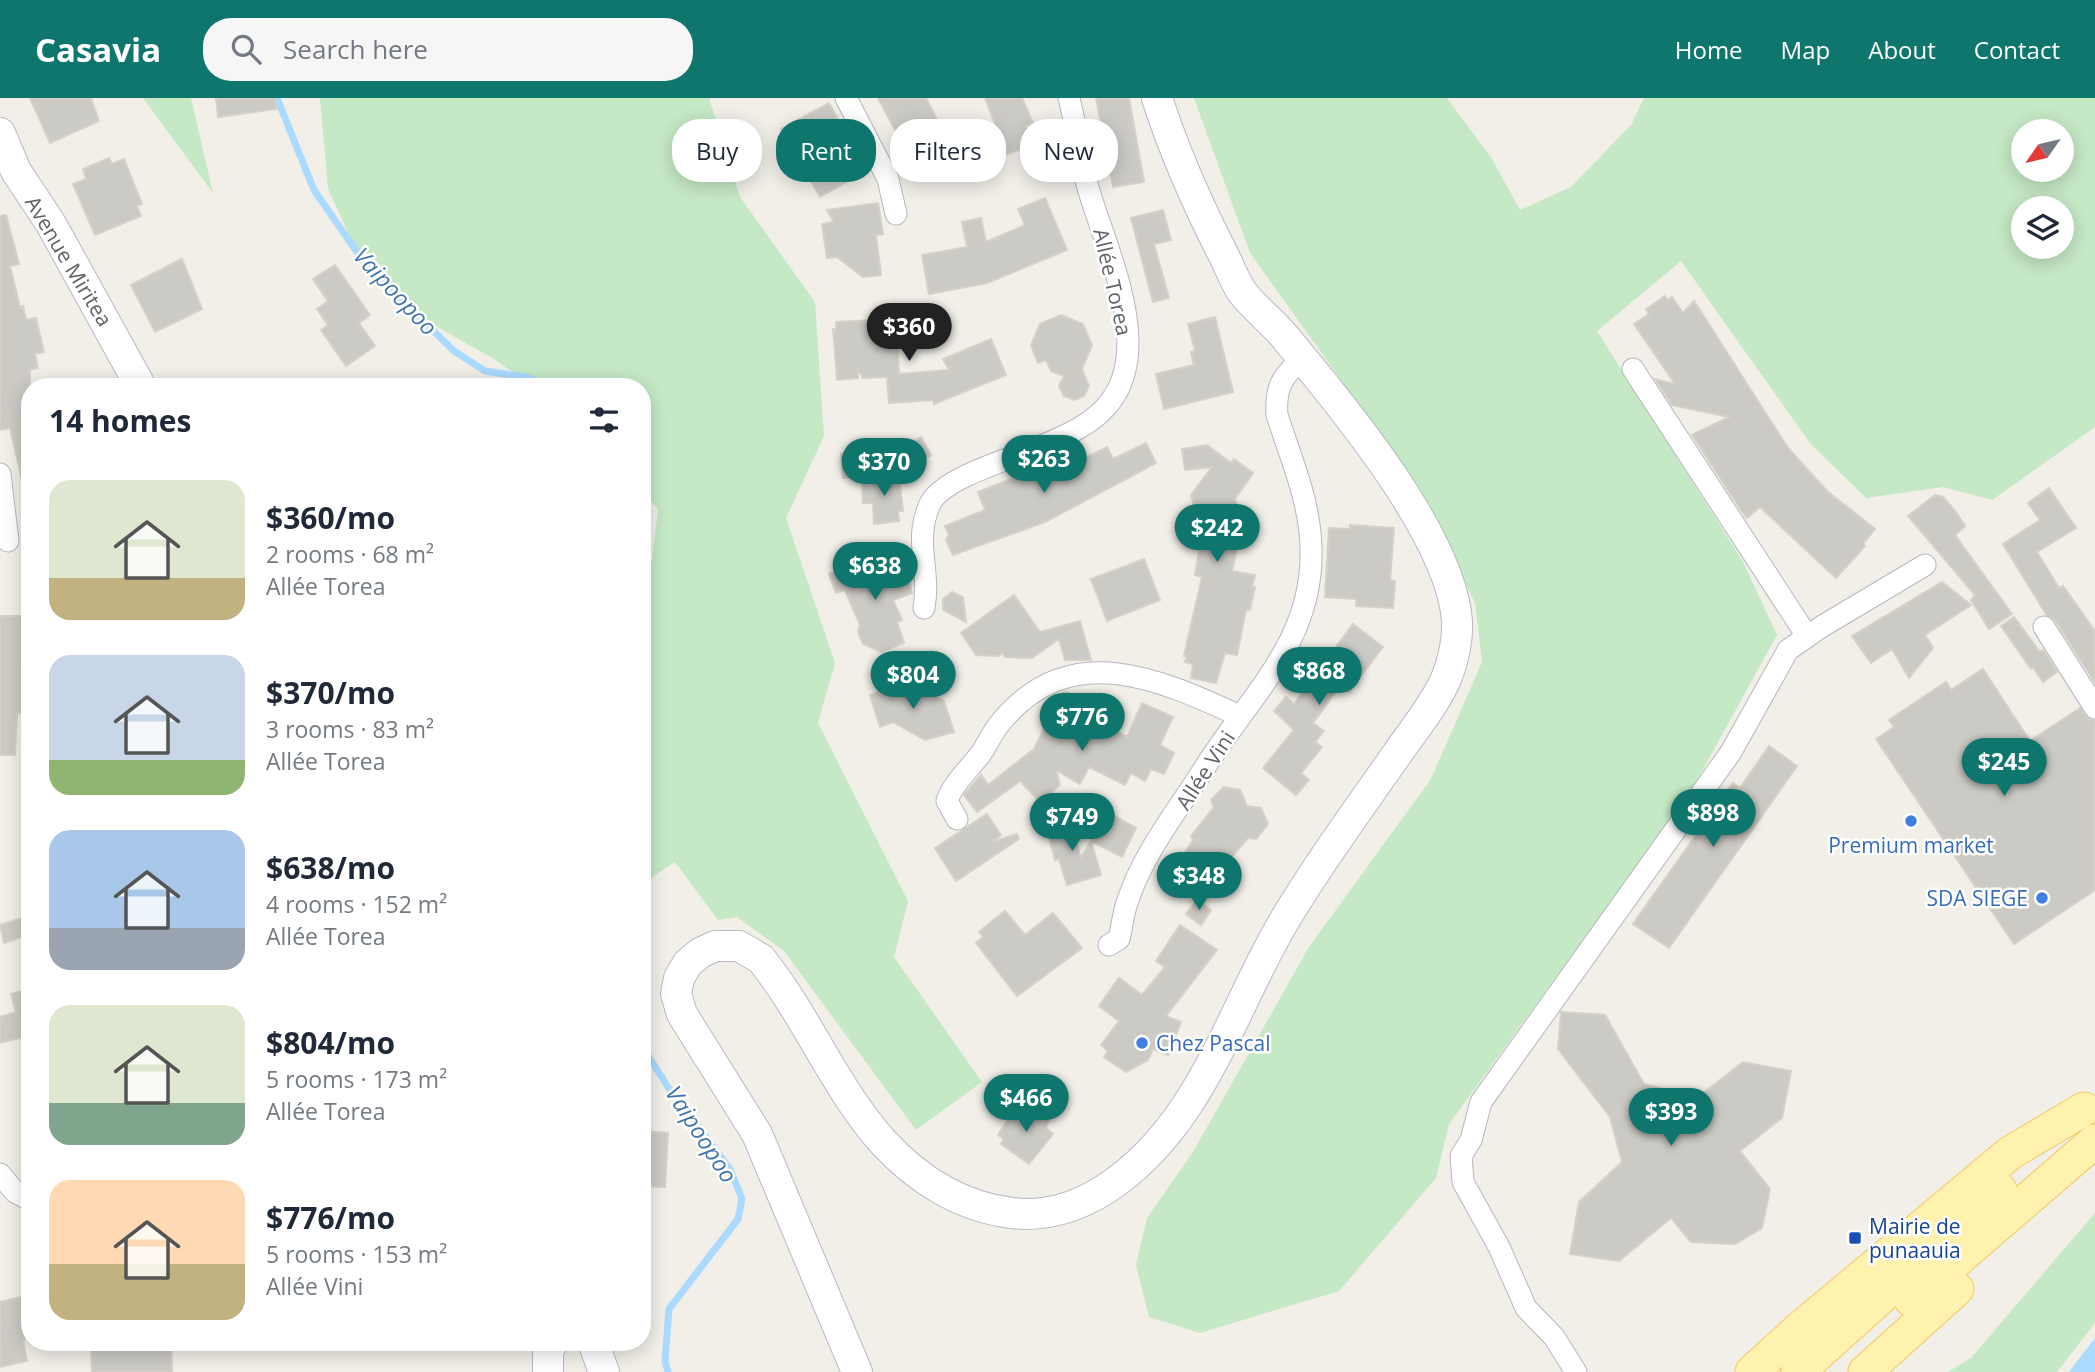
<!DOCTYPE html>
<meta charset="utf-8">
<style>
:root{--surface:#fff;--page:#f6f6f7;--text:#1f2937;--muted:#747a83;--accent:#0f766e}
body{margin:0;font-family:"Open Sans",sans-serif;background:var(--page);color:var(--text);height:100vh;display:flex;flex-direction:column;font-size:26px;white-space:nowrap}
*{box-sizing:border-box;margin:0}
p{font-size:23px;color:var(--muted)}
.icon{flex:none;width:38px;height:38px;fill:none;stroke:currentColor;stroke-width:2;stroke-linecap:round;stroke-linejoin:round}
.map{position:relative;flex:1;overflow:hidden}
.panel{position:absolute;left:21px;top:280px;width:630px;height:973px;display:flex;flex-direction:column;background:var(--surface);border-radius:28px;box-shadow:0 4px 18px #0003}
.panel>*{flex:none}
.top-card{position:absolute;left:672px;top:21px;width:665px;height:63px;display:flex;gap:14px}
.needle{width:46px;rotate:236deg}
.fabs{position:absolute;left:2011px;top:21px;display:grid;gap:14px}
.fabs a{display:grid;place-items:center;width:63px;height:63px;border-radius:50%;background:var(--surface);box-shadow:0 4px 18px #0003;font-size:35px}
.price{position:absolute;translate:-50% -60px;padding:0 16px;border-radius:24px;background:var(--accent);color:#fff;font-size:23px;line-height:46px;filter:drop-shadow(0 2px 4px #0008)}
.price::after{content:'';position:absolute;left:50%;top:42px;width:21px;height:16px;margin-left:-10px;background:inherit;clip-path:polygon(0 0,100% 0,50% 100%)}
.price.selected{background:#222;color:#fff}
ul{padding:0;list-style:none}
li{display:flex;align-items:center;gap:21px;height:175px;padding:0 28px}
li span{display:grid;place-items:center;flex:none;width:196px;height:140px;border-radius:21px;color:#555}
li>.icon{margin-inline-start:auto}
span .icon{width:84px;height:84px;fill:#fffc;stroke-width:1}
li b{font-size:30px}
h2{display:flex;justify-content:space-between;align-items:center;height:84px;padding:0 28px;font-size:30px}
.pill{padding:0 24px;border-radius:28px;background:var(--surface);box-shadow:0 4px 18px #0003;font-size:24px;line-height:63px}
.pill.selected{background:var(--accent);color:#fff}
header{display:flex;align-items:center;gap:42px;box-sizing:border-box;height:98px;padding:0 35px;background:var(--accent);color:#fff}
header strong{font-size:33px}
nav{display:flex;gap:38px;margin-inline-start:auto;font-size:24px}
.search{width:490px;height:63px;background:var(--page);display:flex;align-items:center;gap:18px;box-sizing:border-box;padding:0 24px;border-radius:28px;color:var(--muted);font-size:26px}
.map>svg:first-child{display:block}
.green{fill:#c5e8c5;fill-rule:evenodd}
.water{fill:#aadaff}
.lines{fill:none;stroke-linecap:round;stroke-linejoin:round}
.stream{stroke:#aadaff;stroke-width:7}
.building{fill:#cccac5;stroke:#d6d1c6;stroke-width:2}
.street-casing{stroke:#b5b8bc;stroke-width:23}
.secondary-casing{stroke:#b6babf;stroke-width:32}
.primary-casing{stroke:#f2c960;stroke-width:35}
.street{stroke:#fff;stroke-width:21}
.secondary{stroke:#fff;stroke-width:30}
.primary{stroke:#fff2af;stroke-width:33}
.shop-dot{fill:#3f7fe0;stroke:#fff;stroke-width:2.5}
.transit-dot{fill:#1a4fb4;stroke:#fff;stroke-width:2.5}
.labels{text-anchor:middle;dominant-baseline:central;stroke-width:5;stroke-linejoin:round;paint-order:stroke}
.street-label{font-size:21px;fill:#5f6368;stroke:#fff}
.shop-label{font-size:21px;fill:#366cbe;stroke:#fff}
.transit-label{font-size:21px;fill:#164399;stroke:#fff;text-anchor:start}
.water-label{font-size:23px;font-style:italic;fill:#4174aa;stroke:#fff}
</style>
<header>
<strong>Casavia</strong>
<div class="search"><svg class="icon" aria-label="search" viewBox="0 0 24 24"><circle cx="10" cy="10" r="6"/><path d="M15 15l6 6"/></svg>Search here</div>
<nav><a>Home</a><a>Map</a><a>About</a><a>Contact</a></nav>
</header>
<div class="map">
<svg width="2095" height="1274" viewBox="0 0 2095 1274">
<rect width="100%" height="100%" fill="#f1efe8"/>
<path class="green" d="M143 0H191L213 95Z
M320 0H709L740 99 815 204 824 338 786 420 835 565 818 625 908 803 894 859 982 984 916 1032 784 853 737 819 718 822 675 764 642 786V471L652 462 658 412 642 391V289H534L494 261 411 214 353 145 328 91Z
M1194 0H1447L1492 61 1520 112 1571 89 1631 27 1644 0H2095V329L1992 402 1943 389 1866 400 1810 345 1681 163 1597 233 1743 464 1777 537 1690 695 1449 1026 1436 1080 1339 1193 1200 1235 1149 1219 1136 1167 1147 1120 1193 1054 1309 849 1431 681 1482 564 1475 505 1420 392 1250 155ZM2023 33H2062V72H2023ZM2023 110H2062V149H2023Z
M2095 1115V1225L2057 1274H1948L1971 1260Z"/>
<path class="water" d="M2095 1240V1274H2069Z"/>
<g class="lines">
<path class="stream" d="M277 0 314 92 366 167 454 253 485 273 530 280 550 289
M642 948 668 989 730 1071 742 1101 738 1121 669 1211 665 1263 668 1274"/>
</g>
<path class="building" d="M30 0H91L99 23 50 45Z
M216 0H275L276 11 218 19Z
M878 0H926L946 39 909 58Z
M985 0H1022L1033 25 1026 28 1033 47 1007 56Z
M1096 0H1129L1144 84 1113 89Z
M829 5 866 73 820 99 781 31Z
M109 60 112 66 124 61 142 106 137 108 141 118 95 137 73 86 86 81 83 71Z
M1045 100 1067 152 987 185 929 196 922 157 967 149 962 124 981 120 986 144 1025 127 1018 111Z
M878 105 883 136 876 137 881 177 863 179 837 159 827 160 822 126 834 124 827 112Z
M1163 112 1171 142 1154 146 1169 200 1153 204 1131 120Z
M6 117 19 166 10 168 20 209 23 208 26 222 36 220 44 254 35 256 38 270 30 272V381L22 382 10 330 0 332V118Z
M182 161 202 211 155 234 131 187Z
M335 167 370 217 359 225 375 248 346 268 321 232 328 227 317 211 328 203 313 181Z
M1665 198 1668 202 1672 199 1683 215 1694 203 1788 350 1827 393 1875 431 1863 446 1865 448 1836 480 1760 409 1747 420 1743 415 1692 337 1729 319 1672 307 1655 281 1675 286 1634 226 1649 216 1646 211Z
M1061 217 1083 226 1092 247 1082 271 1089 288 1084 298 1074 302 1064 298 1059 288 1064 278 1051 273 1046 262 1038 265 1031 247 1040 226Z
M1215 219 1233 294 1164 311 1156 276 1194 267 1191 254 1195 253 1188 226Z
M897 221 899 276 949 272 943 261 991 241 1006 277 934 306V302L889 305 887 279 863 280 858 271V280L837 282 833 231 836 232V224Z
M921 339 931 357 914 366 904 349Z
M1146 345 1156 365 1045 424 953 457 946 442 949 437 945 428 985 412 978 394 1048 366 1067 355 1073 366 1107 349 1113 361Z
M1207 347 1231 365 1234 361 1253 375 1235 401 1244 439 1239 441 1232 473 1255 477 1252 489H1255L1250 512H1246L1237 557 1225 555 1216 585 1191 580 1193 566 1185 564 1187 558H1184L1202 479 1195 477 1202 435 1191 397 1212 369 1185 372 1182 351Z
M865 354 868 378 843 380 841 356Z
M899 378 903 413H898L899 423 874 426 873 405H863L862 382Z
M2049 390 2076 430 2037 454 2059 490 2063 488 2095 533V585L2055 522 2046 516 2003 446 2040 422 2028 405Z
M1935 397 1943 399 1956 414 1965 428 1955 437 2012 516 1989 531 1971 502 1975 497 1908 418Z
M1350 427 1394 430 1390 482 1395 483 1393 510 1356 508V501L1325 499 1329 430 1350 431Z
M1144 461 1160 502 1107 523 1091 481Z
M881 464 885 473 901 468 907 471 912 495 893 502 902 522 897 524 904 545 881 554 863 546 858 534 860 527 845 492 836 495 829 476 855 465 860 473Z
M1942 484 1971 507 1925 537 1933 550 1909 580 1892 551 1871 565 1852 538Z
M952 494 963 499 966 524 943 512V501Z
M1014 497 1040 534 1080 523 1091 562H1065L1059 541 1032 560 1005 559 1003 555 998 558 976 557 961 535Z
M0 518H30V566L21 565V615H17L15 657H0Z
M2014 519 2040 554 2043 552 2057 574 2043 584 2033 569 2031 571 2001 528Z
M1353 526 1383 549 1349 594 1340 588 1313 625 1324 633 1315 644 1322 649 1301 675 1309 682 1296 697 1263 670 1294 632 1274 613 1286 599 1294 606Z
M1983 571 2030 643 2080 610 2088 621 2095 623V792L2014 846 1876 641 1894 629 1889 622 1946 584 1951 592Z
M910 584 944 603 954 634 925 642 893 624 880 629 870 597Z
M1066 594 1080 600 1074 610 1127 639 1142 605 1173 619 1160 647 1174 655 1164 676 1151 671 1145 683 1131 675 1125 687 1089 669 1080 686 1056 672 1060 687 1040 704 1020 683 977 714 964 697 969 691 981 677 988 687 1034 651 1062 595Z
M1769 648 1797 668 1669 850 1633 826 1733 685 1740 690Z
M1224 689 1240 692 1247 708 1261 710 1268 726 1256 741 1248 740 1221 771 1227 776 1216 791 1178 766 1193 742 1191 738 1214 709 1211 702Z
M1107 714 1136 730 1122 759 1091 743Z
M987 716 1001 737 992 744 1017 736 1019 741 956 783 935 750Z
M1069 719 1081 760 1091 743 1101 777 1067 787 1059 761 1055 762 1046 727Z
M1197 802 1211 812 1201 827 1186 816Z
M1005 813 1025 837 1053 815 1082 850 1017 898 976 845 983 839 979 834Z
M22 820 27 837 4 845 0 827Z
M1180 827 1217 852 1166 918 1181 924 1168 957 1153 951 1148 962 1126 974 1104 959 1108 953 1101 947 1119 923 1099 908 1119 880 1142 897 1165 869 1156 863Z
M30 891V944L25 945 23 939 0 945V919L16 914 11 896Z
M1561 914 1605 917 1644 986 1697 1000 1743 964 1791 973 1782 1020 1740 1053 1770 1091 1762 1130 1735 1146 1691 1144 1671 1120 1619 1163 1570 1156 1579 1104 1622 1064 1610 1019 1558 951Z
M1025 1009 1050 1020 1046 1030 1053 1036 1029 1066 1001 1046 1004 1041 998 1037 1011 1017 1014 1018Z
M642 1033 668 1035 665 1089 642 1088Z
M21 1199 30 1238 23 1242 27 1263 0 1269V1204Z
M171 1244 172 1274H92L91 1247Z"/>
<g class="lines">
<defs>
<path id="street" d="M846 0 888 81 896 116
M1633 271 1807 538
M0 376 8 443
M924 510C931 472 913 443 930 406 940 385 986 369 1007 361 1038 349 1082 335 1105 310 1157 255 1107 154 1089 93 1080 63 1077 31 1069 0
M2044 529 2095 610
M957 721 947 703C953 684 973 668 984 651 989 642 994 632 1001 624 1070 540 1159 581 1240 618
M1109 847 1119 841C1122 829 1123 816 1127 805 1142 757 1177 713 1204 671 1249 598 1314 544 1311 450 1310 403 1291 361 1277 317 1275 290 1282 278 1302 261
M0 1076 15 1094 30 1102
M1576 1274 1554 1239 1526 1210 1499 1149 1463 1084 1461 1058 1471 1042 1481 1004 1731 654 1788 552 1821 529 1925 467"/>
<path id="secondary" d="M0 35 16 73 51 126 141 289
M593 1244 604 1274
M548 1274V1253L553 1244
M857 1274 757 1036 682 916 676 896 679 880 688 865 700 855 715 848H739L761 861C807 918 834 989 883 1044 917 1081 961 1109 1012 1115 1046 1119 1075 1110 1104 1092 1207 1026 1233 900 1297 802 1328 752 1363 705 1397 656 1413 633 1433 609 1445 583 1453 565 1458 542 1457 523 1451 437 1339 304 1285 239 1272 223 1254 210 1242 194 1234 182 1229 167 1222 154 1197 105 1174 53 1157 0"/>
<path id="primary" d="M1911 1202 2095 1043
M1752 1274 1799 1231 2010 1055 2084 1011
M1798 1274 2000 1092
M1865 1274 1957 1191"/>
</defs>
<use href="#street" class="street-casing"/>
<use href="#secondary" class="secondary-casing"/>
<use href="#primary" class="primary-casing"/>
<use href="#street" class="street"/>
<use href="#secondary" class="secondary"/>
<use href="#primary" class="primary"/>
</g>
<g class="shop-dot">
<circle cx="1911" cy="723" r="7"/>
<circle cx="2042" cy="800" r="7"/>
<circle cx="1142" cy="945" r="7"/>
</g>
<rect class="transit-dot" x="1848" y="1133" width="14" height="14" rx="3.5"/>
<g class="labels">
<g class="street-label">
<text transform="translate(69 163) rotate(59)">Avenue Miritea</text>
<text transform="translate(1113 184) rotate(77)">Allée Torea</text>
<text transform="translate(1205 672) rotate(-57)">Allée Vini</text>
</g>
<g class="shop-label">
<text x="1911" y="747">Premium market</text>
<text x="2028" y="800" text-anchor="end">SDA SIEGE</text>
<text x="1156" y="945" text-anchor="start">Chez Pascal</text>
</g>
<g class="transit-label">
<text x="1869" y="1128">Mairie de<tspan x="1869" dy="24">punaauia</tspan></text>
</g>
<g class="water-label">
<text transform="translate(396 193) rotate(47)">Vaipoopoo</text>
<text transform="translate(702 1036) rotate(57)">Vaipoopoo</text>
</g>
</g>
</svg>
<div class="fabs">
<a><svg class="needle" viewBox="-14 -14 28 28"><path d="M0-13l5 13h-10z" fill="#e53935"/><path d="M0 13l5-13h-10z" fill="#747a83"/></svg></a>
<a><svg class="icon" aria-label="layers" viewBox="0 0 24 24"><path d="M12 4l9 5-9 5-9-5zM3 14l9 5 9-5"/></svg></a>
</div>
<b class="price selected" style="left:909px;top:265px">$360</b>
<b class="price" style="left:1044px;top:397px">$263</b>
<b class="price" style="left:884px;top:400px">$370</b>
<b class="price" style="left:1217px;top:466px">$242</b>
<b class="price" style="left:875px;top:504px">$638</b>
<b class="price" style="left:1319px;top:609px">$868</b>
<b class="price" style="left:913px;top:613px">$804</b>
<b class="price" style="left:1082px;top:655px">$776</b>
<b class="price" style="left:2004px;top:700px">$245</b>
<b class="price" style="left:1713px;top:751px">$898</b>
<b class="price" style="left:1072px;top:755px">$749</b>
<b class="price" style="left:1199px;top:814px">$348</b>
<b class="price" style="left:1026px;top:1036px">$466</b>
<b class="price" style="left:1671px;top:1050px">$393</b>
<div class="top-card">
<a class="pill">Buy</a>
<a class="pill selected">Rent</a>
<a class="pill">Filters</a>
<a class="pill">New</a>
</div>
<section class="panel">
<h2>14 homes<svg class="icon" aria-label="filters" viewBox="0 0 24 24"><path d="M4 7h16M4 17h16"/><circle cx="9" cy="7" r="2"/><circle cx="15" cy="17" r="2"/></svg></h2>
<ul>
<li><span style="background:linear-gradient(#dfe7d0 70%,#c2b280 0)"><svg class="icon" aria-label="home" viewBox="0 0 24 24"><path d="M3 11l9-7 9 7M6 9v11h12V9"/></svg></span><div><b>$360/mo</b><p>2 rooms · 68 m²</p><p>Allée Torea</p></div></li>
<li><span style="background:linear-gradient(#c9d6e8 75%,#8fb573 0)"><svg class="icon" aria-label="home" viewBox="0 0 24 24"><path d="M3 11l9-7 9 7M6 9v11h12V9"/></svg></span><div><b>$370/mo</b><p>3 rooms · 83 m²</p><p>Allée Torea</p></div></li>
<li><span style="background:linear-gradient(#a9c7e8 70%,#9aa5b1 0)"><svg class="icon" aria-label="home" viewBox="0 0 24 24"><path d="M3 11l9-7 9 7M6 9v11h12V9"/></svg></span><div><b>$638/mo</b><p>4 rooms · 152 m²</p><p>Allée Torea</p></div></li>
<li><span style="background:linear-gradient(#dfe7d0 70%,#7fa58c 0)"><svg class="icon" aria-label="home" viewBox="0 0 24 24"><path d="M3 11l9-7 9 7M6 9v11h12V9"/></svg></span><div><b>$804/mo</b><p>5 rooms · 173 m²</p><p>Allée Torea</p></div></li>
<li><span style="background:linear-gradient(#ffd9b3 60%,#c2b280 0)"><svg class="icon" aria-label="home" viewBox="0 0 24 24"><path d="M3 11l9-7 9 7M6 9v11h12V9"/></svg></span><div><b>$776/mo</b><p>5 rooms · 153 m²</p><p>Allée Vini</p></div></li>
</ul>
</section>
</div>
